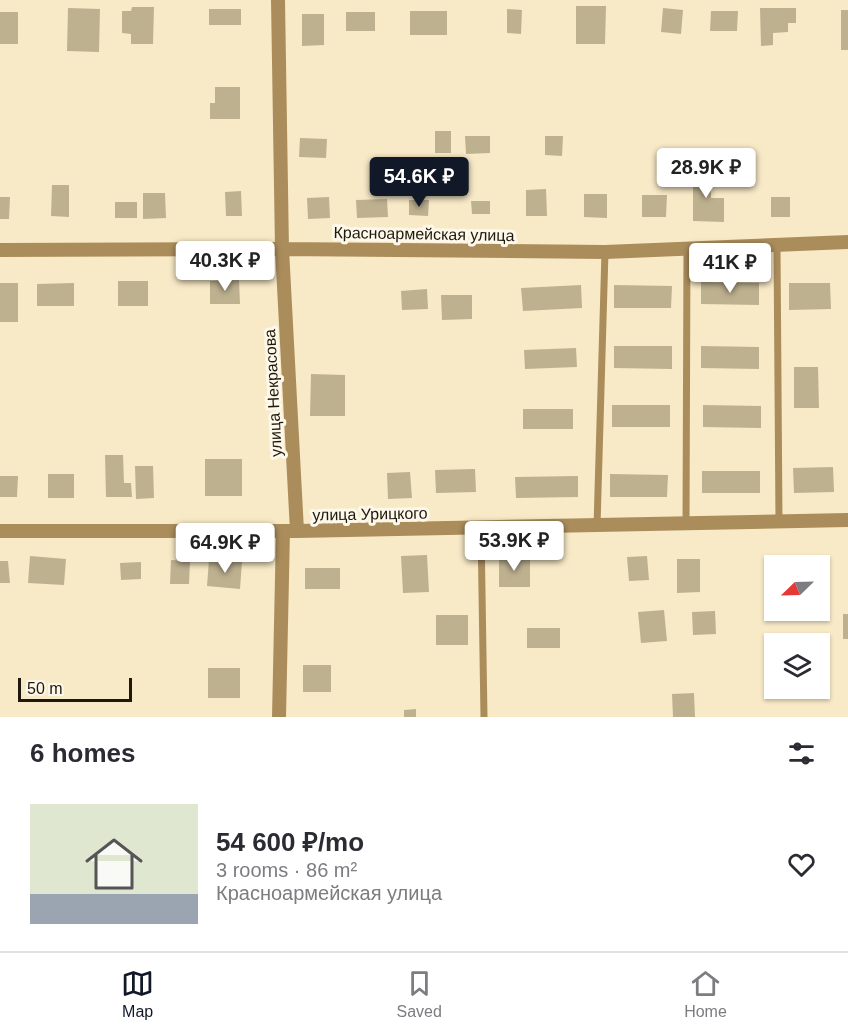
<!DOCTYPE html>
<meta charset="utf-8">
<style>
:root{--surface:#fff;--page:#f2f2f3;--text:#2b2b33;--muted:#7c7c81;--line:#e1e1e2;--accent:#111827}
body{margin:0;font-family:Arial,sans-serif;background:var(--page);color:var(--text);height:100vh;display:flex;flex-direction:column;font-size:22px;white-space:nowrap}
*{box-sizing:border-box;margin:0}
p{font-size:20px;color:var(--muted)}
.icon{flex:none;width:33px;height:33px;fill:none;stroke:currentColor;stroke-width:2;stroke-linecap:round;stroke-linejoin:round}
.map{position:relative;height:717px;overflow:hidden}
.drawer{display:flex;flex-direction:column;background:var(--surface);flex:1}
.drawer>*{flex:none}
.needle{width:39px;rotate:247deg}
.fabs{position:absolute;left:764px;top:555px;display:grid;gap:12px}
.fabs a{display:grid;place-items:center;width:66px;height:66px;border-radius:0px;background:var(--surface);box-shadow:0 2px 4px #0004;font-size:30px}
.scale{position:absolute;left:18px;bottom:15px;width:114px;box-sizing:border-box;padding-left:6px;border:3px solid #1e190c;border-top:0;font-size:16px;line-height:21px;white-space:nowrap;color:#1e190c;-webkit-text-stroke:4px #fdf8ea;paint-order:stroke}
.price{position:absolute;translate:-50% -51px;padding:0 14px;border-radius:6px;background:#fff;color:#222;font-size:20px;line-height:39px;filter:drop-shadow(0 2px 3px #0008)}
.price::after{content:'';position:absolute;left:50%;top:36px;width:18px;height:14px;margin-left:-9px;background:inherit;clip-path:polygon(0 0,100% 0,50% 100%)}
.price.current{background:var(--accent);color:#fff}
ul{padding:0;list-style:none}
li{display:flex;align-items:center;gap:18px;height:150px;padding:0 30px}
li+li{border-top:2px solid var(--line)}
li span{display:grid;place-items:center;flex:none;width:168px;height:120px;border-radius:0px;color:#555}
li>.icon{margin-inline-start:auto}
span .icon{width:72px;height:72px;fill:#fffc;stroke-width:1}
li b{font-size:26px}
h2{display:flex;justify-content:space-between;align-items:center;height:72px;padding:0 30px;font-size:26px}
.menu{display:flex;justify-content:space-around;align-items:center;height:84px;border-top:2px solid var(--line);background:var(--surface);font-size:16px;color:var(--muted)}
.menu a{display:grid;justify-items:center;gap:3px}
.menu .current{color:var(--accent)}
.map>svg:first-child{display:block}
.building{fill:#beb190}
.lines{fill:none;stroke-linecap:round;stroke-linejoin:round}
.service{stroke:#ab8d5c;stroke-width:7}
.minor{stroke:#ab8d5c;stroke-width:14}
.labels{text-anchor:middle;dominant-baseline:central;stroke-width:6;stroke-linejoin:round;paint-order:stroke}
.street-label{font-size:16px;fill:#1e190c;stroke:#fdf8ea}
</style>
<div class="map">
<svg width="848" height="717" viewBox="0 0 848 717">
<rect width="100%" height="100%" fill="#f8eac7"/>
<path class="building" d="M576 6H606L605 44H576Z
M132 7H154L153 44H131V34L122 33V11H131Z
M68 8 100 9 99 52 67 51Z
M663 8 683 10 681 34 661 32Z
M760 8H796V23H788V32L773 33V45L761 46Z
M209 9H241V25H209Z
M507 9 522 10 521 34 507 33Z
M841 10H848V50H841Z
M410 11H447V35H410Z
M711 11H738L737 31H710Z
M0 12H18V44H0Z
M346 12H375V31H346Z
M302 14H324V45L302 46Z
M215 87H240V119H210V103H215Z
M435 131H451V153H435Z
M465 136H490V153L466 154Z
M545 136H563L562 156 545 155Z
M300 138 327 139 326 158 299 157Z
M693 170H711V198H724V222L693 221Z
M52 185H69V217L51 216Z
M546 189 547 216H526V190Z
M241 191 242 216H226L225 192Z
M143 193H165L166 218 143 219Z
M584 194H607V218L584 217Z
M642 195H667L666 217H642Z
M0 197H10L9 219H0Z
M329 197 330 218 308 219 307 198Z
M771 197H790V217H771Z
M387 199 388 217 357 218 356 200Z
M409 200H429L428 216 409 215Z
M471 201H490V214H472Z
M115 202H137V218H115Z
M239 280 240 304H210V281Z
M118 281H148V306H118Z
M701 282 759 283V305L701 304Z
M0 283H18V322H0Z
M74 283V306H37V284Z
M789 283H830L831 309 789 310Z
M581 285 582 308 523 311 521 288Z
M614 285 672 286 671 308H614Z
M427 289 428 309 402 310 401 291Z
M441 295H472V319L442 320Z
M614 346H672V369L614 368Z
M701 346 759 347V369L701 368Z
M576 348 577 367 525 369 524 350Z
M794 367H818L819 408H794Z
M311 374 345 375V416H310Z
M612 405H670V427H612Z
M703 405 761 406V428L703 427Z
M523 409H573V429H523Z
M105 455H123L124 483H131L132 497H106Z
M205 459H242V496H205Z
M135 466H153L154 498 136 499Z
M833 467 834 492 794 493 793 468Z
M475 469 476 492 436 493 435 470Z
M702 471H760V493H702Z
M410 472 412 498 388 499 387 473Z
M48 474H74V498H48Z
M610 474 668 475 667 497H610Z
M0 476H18L17 497H0Z
M578 476V497L516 498 515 477Z
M427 555 429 592 403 593 401 556Z
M808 555H829L828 574 819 573V566H808Z
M30 556 66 559 64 585 28 583Z
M647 556 649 580 629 581 627 557Z
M499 558H530V587H499Z
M677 559H700V592L677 593Z
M171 560 190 561 189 584H170Z
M209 560 242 562 240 589 207 586Z
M0 561H8L10 583H0Z
M141 562V579L121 580 120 563Z
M305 568H340V589H305Z
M664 610 667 641 641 643 638 612Z
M715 611 716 634 693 635 692 612Z
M843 614H848V639H843Z
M436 615H468V645H436Z
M527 628H560V648H527Z
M303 665H331V692H303Z
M208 668H240V698H208Z
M694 693 695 717H673L672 694Z
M416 709V717H404V710Z"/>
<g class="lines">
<path class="service" d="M777 246 779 522
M686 524 687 249
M597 526 605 252
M481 529 484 717"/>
<path class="minor" d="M278 0 282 249 297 531
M0 250 282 249 605 252 848 242
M0 531H297L848 520
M279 717 283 531"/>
</g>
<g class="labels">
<g class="street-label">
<text transform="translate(424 234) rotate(1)">Красноармейская улица</text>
<text transform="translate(273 393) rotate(-93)">улица Некрасова</text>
<text transform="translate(370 514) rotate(-1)">улица Урицкого</text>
</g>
</g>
</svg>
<div class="fabs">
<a><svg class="needle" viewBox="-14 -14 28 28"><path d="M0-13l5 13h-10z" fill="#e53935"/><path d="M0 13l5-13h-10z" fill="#7c7c81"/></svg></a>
<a><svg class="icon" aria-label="layers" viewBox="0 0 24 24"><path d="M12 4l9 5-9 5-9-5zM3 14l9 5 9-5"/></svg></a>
</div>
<div class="scale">50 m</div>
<b class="price" style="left:706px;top:199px">28.9K ₽</b>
<b class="price current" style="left:419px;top:208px">54.6K ₽</b>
<b class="price" style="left:225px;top:292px">40.3K ₽</b>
<b class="price" style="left:730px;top:294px">41K ₽</b>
<b class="price" style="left:514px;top:572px">53.9K ₽</b>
<b class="price" style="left:225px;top:574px">64.9K ₽</b>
</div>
<section class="drawer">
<h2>6 homes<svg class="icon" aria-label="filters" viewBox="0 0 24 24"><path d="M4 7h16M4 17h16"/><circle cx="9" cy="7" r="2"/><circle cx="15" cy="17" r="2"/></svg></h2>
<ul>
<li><span style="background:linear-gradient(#dfe7d0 75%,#9aa5b1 0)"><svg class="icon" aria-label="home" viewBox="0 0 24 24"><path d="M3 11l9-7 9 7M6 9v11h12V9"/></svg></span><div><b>54 600 ₽/mo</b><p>3 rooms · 86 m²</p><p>Красноармейская улица</p></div><svg class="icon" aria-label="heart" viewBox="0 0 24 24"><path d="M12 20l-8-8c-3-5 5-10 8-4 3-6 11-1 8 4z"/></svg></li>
</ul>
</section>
<nav class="menu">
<a class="current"><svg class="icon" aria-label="map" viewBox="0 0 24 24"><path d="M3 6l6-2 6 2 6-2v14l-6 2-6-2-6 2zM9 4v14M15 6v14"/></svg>Map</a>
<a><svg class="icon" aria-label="saved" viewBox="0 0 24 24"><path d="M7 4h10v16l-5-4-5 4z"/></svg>Saved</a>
<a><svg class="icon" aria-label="home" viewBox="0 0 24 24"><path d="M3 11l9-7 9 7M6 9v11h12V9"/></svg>Home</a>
</nav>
